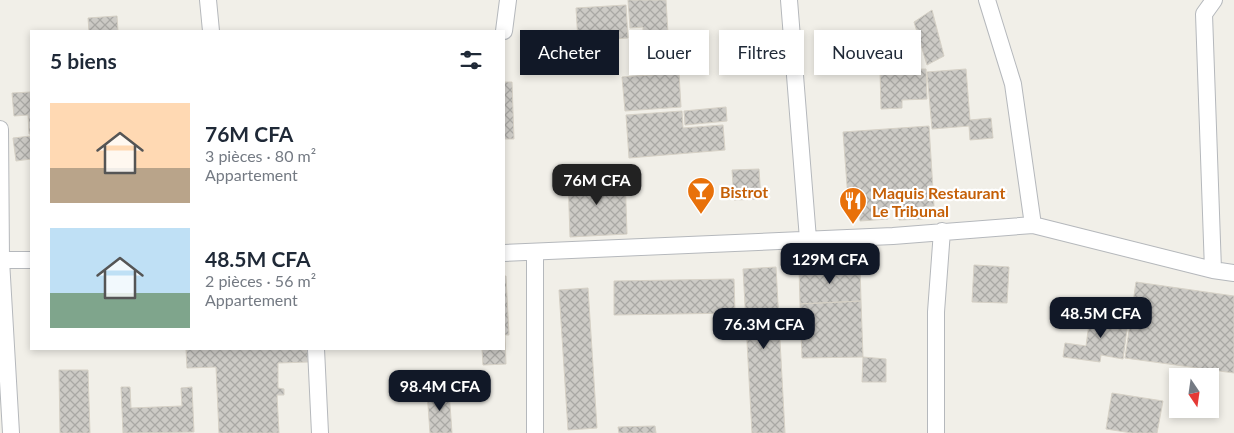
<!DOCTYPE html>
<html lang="fr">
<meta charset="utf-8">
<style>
:root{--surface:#fff;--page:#f6f6f7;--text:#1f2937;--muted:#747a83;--accent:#111827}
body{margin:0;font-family:Lato,sans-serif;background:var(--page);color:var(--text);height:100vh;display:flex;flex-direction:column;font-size:19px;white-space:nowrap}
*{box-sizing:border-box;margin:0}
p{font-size:16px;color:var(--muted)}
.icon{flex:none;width:28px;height:28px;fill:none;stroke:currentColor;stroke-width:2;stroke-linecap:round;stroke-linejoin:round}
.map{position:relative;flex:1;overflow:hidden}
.sheet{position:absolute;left:30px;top:30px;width:475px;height:320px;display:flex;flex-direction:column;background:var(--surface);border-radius:0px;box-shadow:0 2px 8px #0003}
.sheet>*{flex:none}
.top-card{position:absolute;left:520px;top:30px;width:475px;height:45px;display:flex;gap:10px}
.needle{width:32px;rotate:167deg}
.fabs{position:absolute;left:1169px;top:368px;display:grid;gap:10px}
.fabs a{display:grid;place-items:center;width:50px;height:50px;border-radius:0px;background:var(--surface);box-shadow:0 2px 8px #0003;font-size:25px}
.price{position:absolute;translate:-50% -42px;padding:0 11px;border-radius:10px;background:var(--accent);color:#fff;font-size:16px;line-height:32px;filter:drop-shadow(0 1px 2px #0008)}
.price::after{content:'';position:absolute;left:50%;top:30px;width:15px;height:11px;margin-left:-8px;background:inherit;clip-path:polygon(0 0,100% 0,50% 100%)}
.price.active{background:#222;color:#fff}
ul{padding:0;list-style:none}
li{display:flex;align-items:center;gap:15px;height:125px;padding:0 20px}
li span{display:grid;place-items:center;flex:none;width:140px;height:100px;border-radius:0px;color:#555}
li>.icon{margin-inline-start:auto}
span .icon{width:60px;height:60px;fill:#fffc;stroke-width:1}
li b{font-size:21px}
h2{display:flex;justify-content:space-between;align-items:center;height:60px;padding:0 20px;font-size:21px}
.pill{padding:0 18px;border-radius:0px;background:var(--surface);box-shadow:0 2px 8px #0003;font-size:18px;line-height:45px}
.pill.active{background:var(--accent);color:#fff}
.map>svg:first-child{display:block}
.building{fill:url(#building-cross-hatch);stroke:#d6d1c6}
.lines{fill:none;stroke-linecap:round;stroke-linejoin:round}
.street-casing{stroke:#b5b8bc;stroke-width:18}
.street{stroke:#fff;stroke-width:16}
.labels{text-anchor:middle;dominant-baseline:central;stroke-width:4.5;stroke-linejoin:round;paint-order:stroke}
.food-label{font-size:16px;font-weight:bold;fill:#c56008;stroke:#fff;text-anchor:start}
</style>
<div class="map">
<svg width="1234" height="433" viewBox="0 0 1234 433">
<defs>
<pattern id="building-cross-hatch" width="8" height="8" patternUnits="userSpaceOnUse" patternTransform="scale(1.25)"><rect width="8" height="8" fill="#cccac5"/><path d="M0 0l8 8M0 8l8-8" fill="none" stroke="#a9a8a4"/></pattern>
</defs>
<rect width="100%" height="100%" fill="#f1efe8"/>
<path class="building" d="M628 0H666L668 33 643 34V27L630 28Z
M626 5 628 38 578 41 576 8Z
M932 10 944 56 927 65 914 22Z
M117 16 118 31H89L88 18Z
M926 69 927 99 902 100V108L881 109 880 70Z
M966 69 970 120 991 118 993 138 970 140 969 126 932 129 927 72Z
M679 73 681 107 625 111 622 77Z
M504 82H512L514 139H504Z
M31 92V134H29L28 115 14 116 12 93Z
M726 107 727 121 685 125 684 111Z
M682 111 683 128 723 125 725 150 629 158 626 115Z
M929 126 934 206 922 207 923 219 899 220 898 208H887L888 219 860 221 859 211 849 212 843 132Z
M31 136V159L16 161 13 138Z
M759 169 761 199 734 200 732 170Z
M625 174 627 234 570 237 568 177Z
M974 265 1009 267 1007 303 972 302Z
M860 266 861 301 800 304 799 268Z
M776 267 785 433H752L743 269Z
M504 276H506L509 335H505L506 364 483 365 482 349H504Z
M734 279 735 313 614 315V281Z
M1136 282 1234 296V373L1125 358Z
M588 288 597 428 568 430 559 290Z
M861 301 863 357 802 358 800 304Z
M1097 309 1115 311 1114 320 1128 322 1123 359 1101 355 1100 362 1063 357 1065 343 1086 346 1090 316 1095 317Z
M186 349H307L308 362 278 363V388L284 389V395H277L279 433H219L216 367 187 368Z
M863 357 886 359V382H862Z
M59 370H88L90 433H60Z
M121 387H130L131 408 182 406 181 388 192 387 194 432 123 433Z
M449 391 452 433H430L427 392Z
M1112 393 1163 401 1157 433H1132L1106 429Z
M655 426 656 433H619L618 427Z"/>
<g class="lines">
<defs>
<path id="street" d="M208 0 211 31
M789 0 808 239
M987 0 1013 84 1033 225
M504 31 508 0
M0 129 1 260 11 433
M504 253 893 236 1033 225 1213 270 1234 273
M0 260H31
M1213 270 1204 14 1214 0
M316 349 320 433
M535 433V252
M936 433V312L942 231"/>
</defs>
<use href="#street" class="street-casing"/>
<use href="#street" class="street"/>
</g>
<defs>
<symbol id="bar-pin" viewBox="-11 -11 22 30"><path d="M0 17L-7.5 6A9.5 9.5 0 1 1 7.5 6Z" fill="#e8710a" stroke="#fff"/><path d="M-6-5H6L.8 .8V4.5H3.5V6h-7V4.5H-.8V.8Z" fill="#fff"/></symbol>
<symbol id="restaurant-pin" viewBox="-11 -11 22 30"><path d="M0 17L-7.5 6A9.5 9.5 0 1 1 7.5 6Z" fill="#e8710a" stroke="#fff"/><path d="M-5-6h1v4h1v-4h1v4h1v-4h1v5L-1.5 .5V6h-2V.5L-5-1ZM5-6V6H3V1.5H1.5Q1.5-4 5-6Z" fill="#fff"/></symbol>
</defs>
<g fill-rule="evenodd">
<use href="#bar-pin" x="685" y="175" width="32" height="43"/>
<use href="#restaurant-pin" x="837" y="185" width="32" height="43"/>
</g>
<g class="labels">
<g class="food-label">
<text x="720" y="191">Bistrot</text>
<text x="872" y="192">Maquis Restaurant<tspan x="872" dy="18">Le Tribunal</tspan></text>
</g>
</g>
</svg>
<div class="fabs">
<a><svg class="needle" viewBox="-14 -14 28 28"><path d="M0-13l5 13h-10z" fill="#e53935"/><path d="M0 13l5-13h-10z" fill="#747a83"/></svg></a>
</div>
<b class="price active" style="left:597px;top:206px">76M CFA</b>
<b class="price" style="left:830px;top:285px">129M CFA</b>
<b class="price" style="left:1101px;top:339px">48.5M CFA</b>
<b class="price" style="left:764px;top:350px">76.3M CFA</b>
<b class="price" style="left:440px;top:412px">98.4M CFA</b>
<div class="top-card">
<a class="pill active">Acheter</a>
<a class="pill">Louer</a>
<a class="pill">Filtres</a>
<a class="pill">Nouveau</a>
</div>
<section class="sheet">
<h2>5 biens<svg class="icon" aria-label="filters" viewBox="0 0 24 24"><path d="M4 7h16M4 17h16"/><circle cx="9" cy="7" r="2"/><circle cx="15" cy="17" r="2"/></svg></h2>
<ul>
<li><span style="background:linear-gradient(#ffd9b3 65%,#b9a48a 0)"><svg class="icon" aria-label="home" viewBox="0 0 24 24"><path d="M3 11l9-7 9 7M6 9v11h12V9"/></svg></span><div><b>76M CFA</b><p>3 pièces · 80 m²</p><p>Appartement</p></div></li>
<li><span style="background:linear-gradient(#bfe0f5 65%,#7fa58c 0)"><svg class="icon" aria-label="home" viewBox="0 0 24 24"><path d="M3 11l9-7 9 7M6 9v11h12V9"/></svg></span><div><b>48.5M CFA</b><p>2 pièces · 56 m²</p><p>Appartement</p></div></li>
</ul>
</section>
</div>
